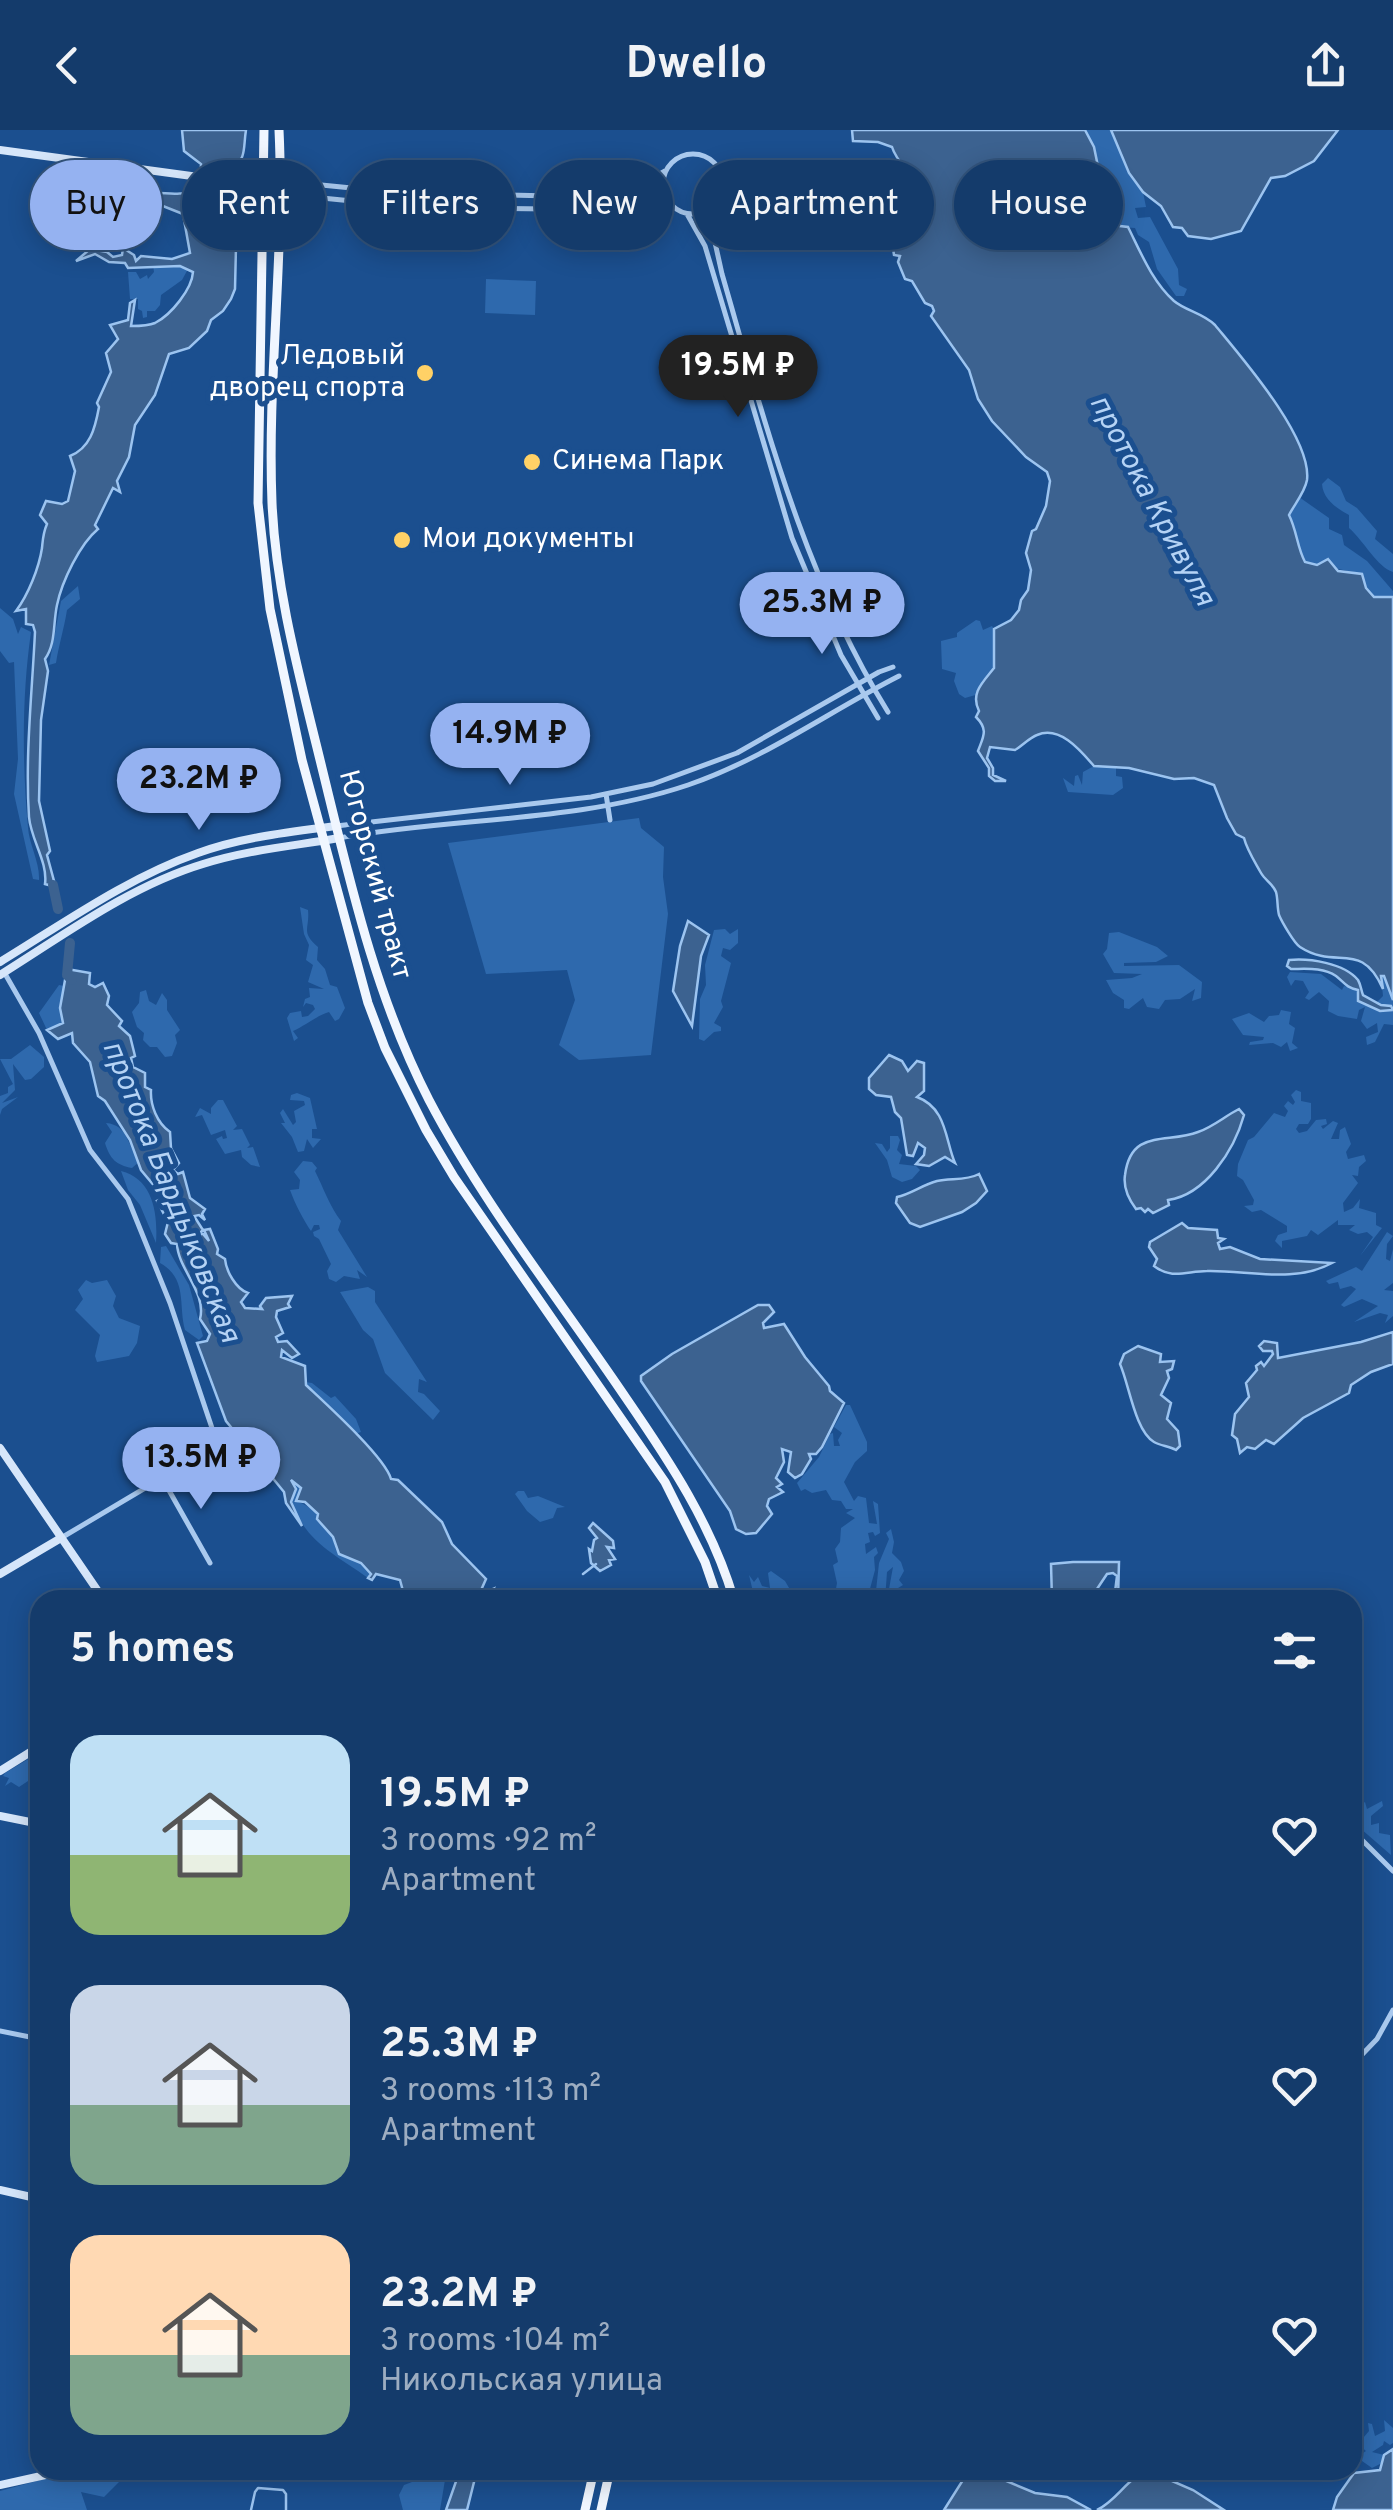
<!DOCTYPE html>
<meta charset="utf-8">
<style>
:root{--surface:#143b6b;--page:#1d4271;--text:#f1f3f6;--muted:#9dadc1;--line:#33557e;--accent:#95b2f1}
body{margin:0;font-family:Overpass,sans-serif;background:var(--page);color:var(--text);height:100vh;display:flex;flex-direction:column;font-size:38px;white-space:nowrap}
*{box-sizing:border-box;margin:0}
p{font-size:32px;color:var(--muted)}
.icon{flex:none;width:55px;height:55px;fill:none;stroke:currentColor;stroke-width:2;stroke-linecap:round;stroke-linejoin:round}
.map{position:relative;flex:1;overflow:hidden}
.panel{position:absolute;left:30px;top:1460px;width:1332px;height:890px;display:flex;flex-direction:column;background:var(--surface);border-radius:30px;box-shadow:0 5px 25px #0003,0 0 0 2px var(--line)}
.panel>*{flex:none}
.top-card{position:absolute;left:30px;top:30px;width:1335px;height:90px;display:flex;gap:20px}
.price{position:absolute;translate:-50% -85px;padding:0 22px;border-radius:35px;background:var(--accent);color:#111;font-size:32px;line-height:65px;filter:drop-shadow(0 2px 5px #0008)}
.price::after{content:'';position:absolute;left:50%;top:60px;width:30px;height:22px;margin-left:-15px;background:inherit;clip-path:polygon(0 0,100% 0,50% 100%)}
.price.active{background:#222;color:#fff}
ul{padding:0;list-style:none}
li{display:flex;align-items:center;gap:30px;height:250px;padding:0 40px}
li span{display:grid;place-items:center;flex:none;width:280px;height:200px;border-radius:30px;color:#555}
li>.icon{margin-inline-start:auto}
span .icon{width:120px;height:120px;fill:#fffc;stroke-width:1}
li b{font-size:42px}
h2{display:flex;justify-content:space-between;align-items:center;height:120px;padding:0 40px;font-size:42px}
.pill{padding:0 35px;border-radius:45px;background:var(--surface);box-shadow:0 5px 25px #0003,0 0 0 2px var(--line);font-size:35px;line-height:90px}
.pill.active{background:var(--accent);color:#111}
header{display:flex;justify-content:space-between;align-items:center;height:130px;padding:0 40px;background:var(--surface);font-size:45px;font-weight:700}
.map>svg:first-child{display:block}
.green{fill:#2e69ad}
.water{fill:#3c6290;stroke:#9cc4f0;stroke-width:2.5}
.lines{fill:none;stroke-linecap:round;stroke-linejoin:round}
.stream{stroke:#9cc4f0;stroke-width:2.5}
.river{stroke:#3c6290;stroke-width:10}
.street{stroke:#a9c9ee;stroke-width:5}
.secondary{stroke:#d6e6fa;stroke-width:8}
.primary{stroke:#f0f6ff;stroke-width:9}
.poi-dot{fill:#ffd166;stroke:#1b4f8f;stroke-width:4}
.labels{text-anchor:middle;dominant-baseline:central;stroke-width:10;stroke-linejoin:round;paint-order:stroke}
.poi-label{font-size:28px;fill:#fff;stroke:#1b4f8f;text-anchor:start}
.street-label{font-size:28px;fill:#fff;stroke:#1b4f8f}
.water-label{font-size:30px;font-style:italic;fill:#b5d3f5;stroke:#1b4f8f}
</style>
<header><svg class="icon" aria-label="back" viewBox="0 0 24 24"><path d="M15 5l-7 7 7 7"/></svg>Dwello<svg class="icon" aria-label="share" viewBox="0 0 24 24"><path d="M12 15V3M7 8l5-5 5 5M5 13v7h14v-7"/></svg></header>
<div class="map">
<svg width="1393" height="2380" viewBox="0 0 1393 2380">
<rect width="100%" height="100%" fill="#1b4f8f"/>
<path class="green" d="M1085 0H1111L1129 43 1143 62 1146 77 1135 78 1138 88 1150 87 1178 139 1179 155 1187 159 1184 166H1176L1157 139 1149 112 1138 105 1135 98 1120 97 1117 86 1123 76 1118 64 1108 68C1096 47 1096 22 1085 0Z
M153 135C166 138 177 134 188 139L182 150 161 165 160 175 155 181H147V187L143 188 142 181 138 179V169H130L128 142H136L140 149 147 145 148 149 154 142Z
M486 149 536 151 535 185 485 183Z
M1328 348 1340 357 1346 371 1357 378 1377 401 1375 409 1393 424V442C1377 437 1364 411 1349 398V385C1336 378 1323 369 1322 354Z
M1299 367 1329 388V399L1342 405 1344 415 1367 431 1393 461V467H1374L1366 458 1362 444 1305 432C1297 417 1297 401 1288 385Z
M78 456 80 469 67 480C64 499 59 514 56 533L49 535 61 471Z
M0 478 13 489 18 504 21 497 31 502C22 564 22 632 28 697 29 715 40 732 39 750L33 749 14 664 18 629 14 532 9 533 0 521Z
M976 490 980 491 983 500 992 496 994 499V538L982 551 979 564 965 568 959 564 954 551 956 543 942 539 941 511 957 507V503Z
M1094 636 1116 638V646L1122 647 1123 658 1113 665 1068 662 1063 648 1074 656 1075 646 1078 645 1082 655 1083 642Z
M639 688 641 698 664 717 663 747 668 784 651 925 579 930 559 915 575 870 567 840 486 844 448 713Z
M300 777 308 780C310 799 300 801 318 817L317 830 325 839 330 855 337 857 345 878 339 889 335 891 329 882C314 887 305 896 293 901L298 908 294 911 287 888 290 883 301 881 302 887 308 886 315 879 313 875 306 873 303 877 305 869 310 867 309 858 324 859 308 852 313 835 306 830 309 815 304 804Z
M725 799 730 804 738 799V813L730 820 723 818 721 826 731 833 721 871 723 877 714 893 721 897V901L714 902 704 911 699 909 700 869 706 855 705 835 714 800Z
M1119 802 1157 817 1168 826 1156 832 1124 833V836L1179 835 1202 852 1201 868 1192 871 1195 859 1180 869 1165 870 1159 879 1147 877 1143 868 1129 879 1124 878V870L1113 863 1106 850 1132 848 1142 844 1114 843 1103 824 1107 819 1109 803Z
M1290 842 1321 844 1342 860 1344 856 1358 859V871L1380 881 1386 877 1377 872 1383 866 1381 846 1384 845 1393 870V895L1384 894 1375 912 1367 915 1366 907 1378 902 1377 893 1367 899 1361 891 1365 877 1359 880 1357 889 1338 886 1328 881 1329 871 1319 862 1309 870 1305 868 1309 862 1303 851 1295 850 1291 856 1287 847Z
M59 855 64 856 60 878 64 893 47 900 39 883Z
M146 860 149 871 156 875 162 863 167 870V880L180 900 175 905 177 913 172 926 165 927 157 917H150L143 910 144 903 137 897 132 882 139 873 140 862Z
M1281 880 1291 882 1289 894 1295 898 1292 913 1298 918 1290 921 1287 912 1281 917 1273 913 1249 915 1250 912 1263 910 1264 907 1243 905 1232 889 1249 883 1264 892 1269 886 1279 885Z
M30 915 44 927V937L31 949 25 950 13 934 15 960 2 973 18 967 2 979 0 985V966L8 963V957L13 954 0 929H11Z
M1296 960 1301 962V971L1311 973V989L1308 994H1299L1296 999 1299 1003 1307 1001 1316 990 1326 989 1327 994 1321 996 1323 999 1333 991 1338 993 1331 1009H1339L1340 1000 1345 997 1351 1014 1346 1022 1348 1029 1364 1025 1366 1031 1359 1037 1358 1046 1352 1045 1358 1053 1343 1073 1344 1082 1353 1078 1360 1069 1359 1078 1376 1083V1095L1382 1098 1360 1126 1373 1107 1367 1102 1358 1104 1349 1100 1355 1095H1338V1090L1318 1105 1311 1100 1307 1106 1282 1111V1118L1275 1111 1278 1105 1287 1102V1096L1261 1080 1252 1082 1244 1076 1253 1075 1254 1070 1243 1050 1237 1046 1238 1034 1248 1010 1254 1007 1274 983 1285 987 1288 981 1284 976 1288 971 1293 975 1295 972 1291 965Z
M297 963 310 968 317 999H312V1008L321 1009 313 1018 307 1009 304 1021 298 1022 292 1007 281 993H285L280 983 283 979 293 995 296 992 294 981 305 975 304 971 290 970 291 965Z
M218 970H223L237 996 233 1000 242 999 250 1015 247 1018 253 1017 260 1037 251 1035 242 1027 241 1020 225 1024 216 1009 222 1006 223 1009 227 1008 225 1000 211 1005 202 985 195 987 200 978 211 984V978Z
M106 993C129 995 127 1017 140 1031L132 1038C116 1035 110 1029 105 1013L112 1002Z
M890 1006H898L900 1010 897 1020 902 1025 899 1034 916 1036 920 1040 912 1049 902 1052 892 1047 887 1030 875 1013 882 1014 887 1022 890 1018Z
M303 1031 312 1032 317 1038 315 1041C323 1057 330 1077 341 1091L338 1100 367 1147 357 1140 360 1149 344 1146 336 1152 329 1149 327 1141 331 1134 319 1109 314 1106 313 1102 320 1099 319 1095H314L311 1101C304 1091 295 1074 290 1060L299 1059 300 1050 294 1042Z
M121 1041C153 1049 158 1083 156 1113L140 1075 128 1060Z
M1387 1102 1393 1106 1387 1114 1386 1129 1390 1131 1393 1119V1153L1384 1160 1393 1161V1186L1385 1193 1388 1185 1380 1183 1354 1192 1378 1176 1362 1169 1344 1177 1341 1175 1356 1159 1351 1156 1340 1159 1338 1152 1329 1154 1326 1151 1356 1137 1362 1141Z
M166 1116 189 1155 203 1206 199 1210 185 1200C178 1174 188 1149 160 1133L161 1117Z
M86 1150 92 1153 107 1150 116 1166 113 1176 119 1188 140 1196 137 1213 129 1226 97 1232 95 1226 100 1205 75 1180 83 1169 78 1160Z
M368 1157 375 1161V1172L427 1252 419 1249 418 1262 424 1264 440 1281 433 1290 385 1243 373 1209 363 1200 340 1162Z
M305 1252 312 1253 331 1268 335 1266 356 1289 361 1302 355 1304 347 1298Z
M846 1275H850L867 1312V1321L855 1332 844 1352 854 1371 858 1366 866 1368 869 1393 877 1394 873 1371 878 1374 880 1403 875 1406 873 1402 868 1403 870 1412 865 1414 866 1424 876 1417 878 1423 874 1427 875 1440 867 1470H834L837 1453 833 1435 838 1432 835 1419 840 1412 841 1398 855 1388 846 1383 853 1379H846L841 1371 832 1370 826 1360 812 1363 805 1359 801 1361 797 1353 819 1327 830 1304 833 1303 834 1316H840L838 1310 842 1303 834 1297Z
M291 1350H295L301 1358 297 1366 298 1372C317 1378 331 1398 336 1420L361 1433 371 1445 368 1448C338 1426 305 1412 293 1374 291 1368 292 1358 291 1350Z
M518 1361H524L528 1368 538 1366 565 1377 557 1378 553 1388 540 1392 527 1381 515 1364Z
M891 1399 894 1412 892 1423 901 1432 904 1441 899 1450 903 1455 898 1458 905 1470H887L893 1437 887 1442 885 1470H875L879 1433 889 1409 886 1403Z
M771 1441 785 1451 792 1463 791 1470H776L771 1462 759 1459 760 1464 772 1470H755L749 1445 754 1452 758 1447 762 1456 770 1458 768 1443Z
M40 1622V1643L19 1657 11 1652 5 1656 9 1648 3 1646 5 1643Z
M1382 1671 1383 1676 1371 1686V1695L1379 1693V1703L1390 1705 1391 1725 1353 1692V1676L1356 1678 1365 1672 1367 1679Z
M1384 2290 1393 2298V2313L1390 2315 1384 2311 1383 2315 1372 2322 1384 2325V2332L1372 2338 1362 2331 1360 2325 1366 2321 1358 2314 1369 2301 1368 2293 1372 2294 1375 2306 1385 2301Z
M77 2340H131L104 2367 81 2362 87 2380H0V2361Z
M402 2340H455L445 2350 440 2380H403L399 2365 404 2355 412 2352 413 2343Z"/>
<path class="water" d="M182 0H246C243 18 247 28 232 39L229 66 237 74 235 159 231 169 223 181 211 190 207 201 189 218 169 224 155 265 135 295 129 327 117 351 120 362 113 358 95 395 98 399C80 414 62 451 57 475 53 493 56 514 45 529L48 541 41 590 39 671 50 721 47 725 57 762 55 768 52 756 45 754C48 732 31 710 29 687 25 625 32 564 35 502L33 495 26 494V479L16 481C28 465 39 438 42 418 43 408 43 403 47 394L40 385 46 371 62 374 68 371 75 341 70 326C90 318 95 299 99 277L97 273 111 242 106 223 118 209 110 195 128 190 130 173 135 170 131 196C138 196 148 196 155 193 171 185 192 159 193 142L180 136 128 138 125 133 109 132 95 124 76 131 90 119 107 122 113 127 122 125 123 118 134 125 136 131 141 126 172 129 190 123 183 84 125 61C150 59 178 70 200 58L201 34 184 21Z
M852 0H1085L1094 17 1102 56 1120 96 1128 97C1141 123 1152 151 1174 171 1186 181 1203 183 1215 195 1242 228 1312 308 1307 350 1305 362 1294 375 1289 385 1297 401 1297 417 1305 432L1317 435 1328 429 1338 441 1362 444 1366 458 1374 467H1393V870L1384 846H1381L1383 859C1361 809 1337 841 1300 817 1294 813 1282 792 1279 785 1277 777 1278 769 1276 762 1273 754 1265 750 1261 743 1255 732 1247 720 1244 708L1236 704 1227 688 1214 655 1194 648 1174 649 1129 638 1094 636C1081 621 1060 595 1037 605 1029 608 1022 616 1015 620L990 617 987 628 993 638V645L1006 651H995L989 646V638L978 621C983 607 989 600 976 587L979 581C970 563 983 552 994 538V499L1011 490 1019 480 1021 470 1028 460 1031 440 1026 423 1032 401 1036 399 1046 376 1050 351 1047 342 1026 327 992 291 978 269 969 240 931 186 934 181 932 176 925 173 912 151 905 149 898 132 900 126 894 125 888 84 881 76 879 53C894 63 909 55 922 66 917 48 897 34 892 17L878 12 853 11Z
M1111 0H1338L1314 31 1285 46 1271 48 1241 101 1211 109 1188 106 1182 98 1173 97 1161 76 1143 62 1129 43Z
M688 791 709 805 701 826 692 896 673 861 680 816Z
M1289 830C1309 828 1344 833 1358 850 1361 855 1361 860 1363 865L1381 875 1391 876 1393 880 1380 881 1358 871V860C1345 857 1345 853 1336 846 1323 837 1306 839 1291 839L1287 836Z
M67 839 90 843 89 854 95 857 103 853 109 866 107 875 122 891 119 896 130 906 135 926 131 928 133 937 145 943V957L151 960C150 975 157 993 170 1002L171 1018 179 1033 173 1040 178 1044 183 1042 190 1068 205 1079 202 1084 205 1090 199 1085 194 1086 203 1100 199 1104H203L209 1111 204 1100 210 1099 218 1119 217 1124 225 1129C226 1141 236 1159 248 1163L241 1172 245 1178 262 1179 260 1176 266 1168 292 1166 288 1174 290 1177 277 1181 276 1187 283 1203 276 1207 278 1212 287 1211 299 1224 292 1228 282 1220 281 1227 305 1236 306 1255C324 1272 385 1327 391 1349L398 1350 442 1392 452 1414 486 1449 482 1458 486 1462 493 1459 488 1467 491 1470H425L421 1463 407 1464 403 1461 400 1450 376 1444 372 1450 368 1448 371 1444 361 1433 339 1424 333 1407 317 1389 318 1384 305 1372 296 1371 301 1358 291 1350 296 1359 291 1372 302 1396 286 1373 284 1362 226 1291 197 1213 207 1211 210 1204 200 1189C207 1163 178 1139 177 1114L171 1113 165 1104 168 1092 157 1071 162 1069 161 1064 141 1040 130 1010 105 971 98 966 90 932 73 913 72 903 58 909 47 900 63 893 60 878Z
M889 925 902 931 908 941 917 931 924 933V961L917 967C947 978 945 1010 955 1033L945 1027 929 1036 916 1034 924 1025 925 1018 918 1013 913 1026 907 1025 901 988 895 982 891 967 876 965 869 959V948Z
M1239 979 1244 985C1234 1021 1205 1065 1168 1070L1169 1075 1153 1083 1148 1079 1145 1082 1141 1078 1136 1079C1130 1071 1123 1058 1125 1045 1131 998 1167 1014 1198 1002 1213 997 1225 986 1239 979Z
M979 1044 987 1061 976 1073 962 1082 920 1097 910 1093 896 1073 897 1067C911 1064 922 1055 937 1051 951 1048 966 1051 979 1044Z
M1182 1093 1188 1098 1217 1100 1218 1108 1224 1109 1218 1113 1220 1119 1230 1117 1260 1129 1332 1133C1294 1154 1247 1140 1207 1141 1187 1141 1172 1150 1154 1136L1157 1129 1149 1117 1150 1112Z
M758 1175H769L774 1182 763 1193 764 1198 784 1194 805 1227 829 1256 830 1261 844 1273 822 1317 816 1324H809L811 1329 802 1344 795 1348 788 1342 791 1322 782 1319 784 1332 776 1348 782 1354 777 1357 783 1362 769 1369 767 1376 772 1384 756 1403 746 1404 736 1399 730 1381 641 1251V1246L672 1224Z
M1393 1202V1234L1371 1242 1351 1255 1349 1263 1303 1288 1274 1314 1266 1310 1255 1319 1247 1317 1240 1323 1237 1309 1232 1305 1235 1284 1249 1267 1246 1253 1257 1240 1256 1236 1261 1232 1264 1236 1273 1224 1272 1221H1263L1259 1216 1264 1211 1277 1213 1278 1228 1361 1212Z
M1138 1216 1161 1224 1160 1232 1174 1231 1172 1239 1167 1241 1169 1248 1161 1265 1171 1273 1167 1289 1178 1301 1180 1316 1176 1320C1169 1316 1161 1316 1154 1312 1135 1301 1129 1254 1120 1234L1124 1224Z
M593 1393 613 1411 614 1418 607 1417 615 1429 609 1430 611 1435 600 1441 591 1433 589 1419 592 1421 594 1410 597 1408 589 1398Z
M1073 1432H1119L1118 1470H1114L1117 1446 1113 1443 1107 1444 1095 1462 1084 1463 1078 1470H1052L1051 1434Z
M1393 2319V2380H1333L1337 2367 1354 2343 1380 2340 1384 2325Z
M460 2340H477L467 2380H446Z
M1149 2341 1193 2360 1224 2380H1097C1118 2370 1127 2347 1149 2341Z
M968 2342H985L1035 2363 1067 2367 1091 2380H944Z"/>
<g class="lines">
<path class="stream" d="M583 1444 596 1434
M251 2380 255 2362 258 2358 283 2360 286 2364V2380"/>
<path class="river" d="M53 755 58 779
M70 813 67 845 72 850"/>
<path class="street" d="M663 54a30 30 0 1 1 60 0a30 30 0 1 1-60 0Z
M265 56 282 64 392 75 467 78 548 79 647 71 671 76
M265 56 281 51 392 62 552 66 632 60 665 41
M714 76V108L722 144C766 296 804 446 888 582
M687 84 705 116 792 408 841 525 878 588
M606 664 610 690
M336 696 591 667 653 654 737 623 879 542 893 537
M339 708C455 687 575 693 688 655 764 629 828 582 899 546
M4 842 39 903 90 1020 128 1069 170 1173 215 1307
M61 1408 162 1348 210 1433
M1352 1700 1393 1741
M0 1901 40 1909
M1352 1935 1377 1909 1393 1880"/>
<path class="secondary" d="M0 20 265 56
M0 832C64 793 127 748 198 723 242 707 290 702 336 696
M0 845C64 805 130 756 203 734 247 720 293 716 339 708
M0 1318 104 1470
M0 1444 61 1408
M0 1641 40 1616
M0 1686 40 1694
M0 2060 40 2069
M0 2355 68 2340"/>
<path class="primary" d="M264 0 258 373 270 479 302 630 368 873 385 918 426 1000 454 1047 665 1352 705 1432 718 1470
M279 0C285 124 267 249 272 373 276 464 301 551 322 638 350 752 375 865 429 970 484 1075 560 1170 626 1268 670 1332 712 1395 734 1470
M585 2380 594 2340
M601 2380 610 2340"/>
</g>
<g class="poi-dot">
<circle cx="425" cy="243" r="10"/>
<circle cx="532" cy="332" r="10"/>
<circle cx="402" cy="410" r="10"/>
</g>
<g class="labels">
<g class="poi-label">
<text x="405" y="227" text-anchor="end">Ледовый<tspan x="405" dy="32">дворец спорта</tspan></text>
<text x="552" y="332">Синема Парк</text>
<text x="422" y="410">Мои документы</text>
</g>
<g class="street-label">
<text transform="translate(374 745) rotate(75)">Югорский тракт</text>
</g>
<g class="water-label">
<text transform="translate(1151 371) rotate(62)">протока Кривуля</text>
<text transform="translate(170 1062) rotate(68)">протока Бардыковская</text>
</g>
</g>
</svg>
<b class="price active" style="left:738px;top:290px">19.5M ₽</b>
<b class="price" style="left:822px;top:527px">25.3M ₽</b>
<b class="price" style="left:510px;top:658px">14.9M ₽</b>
<b class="price" style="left:199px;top:703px">23.2M ₽</b>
<b class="price" style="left:201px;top:1382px">13.5M ₽</b>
<div class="top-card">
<a class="pill active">Buy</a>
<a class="pill">Rent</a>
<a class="pill">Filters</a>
<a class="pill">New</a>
<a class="pill">Apartment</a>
<a class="pill">House</a>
</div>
<section class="panel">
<h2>5 homes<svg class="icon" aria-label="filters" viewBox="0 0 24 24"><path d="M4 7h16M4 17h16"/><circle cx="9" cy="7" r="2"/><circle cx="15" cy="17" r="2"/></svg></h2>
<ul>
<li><span style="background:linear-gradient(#bfe0f5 60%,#8fb573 0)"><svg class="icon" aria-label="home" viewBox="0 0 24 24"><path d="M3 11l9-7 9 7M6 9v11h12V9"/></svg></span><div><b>19.5M ₽</b><p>3 rooms · 92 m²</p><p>Apartment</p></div><svg class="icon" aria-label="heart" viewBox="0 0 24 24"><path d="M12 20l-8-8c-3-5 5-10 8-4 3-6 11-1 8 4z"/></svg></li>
<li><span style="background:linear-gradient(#c9d6e8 60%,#7fa58c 0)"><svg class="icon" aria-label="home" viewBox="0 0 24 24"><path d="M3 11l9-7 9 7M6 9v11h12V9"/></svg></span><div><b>25.3M ₽</b><p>3 rooms · 113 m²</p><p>Apartment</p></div><svg class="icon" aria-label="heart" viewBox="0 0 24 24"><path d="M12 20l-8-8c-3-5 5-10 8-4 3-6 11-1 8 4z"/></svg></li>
<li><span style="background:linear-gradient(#ffd9b3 60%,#7fa58c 0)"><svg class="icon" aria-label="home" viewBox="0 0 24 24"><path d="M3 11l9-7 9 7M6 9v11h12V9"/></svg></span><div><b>23.2M ₽</b><p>3 rooms · 104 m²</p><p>Никольская улица</p></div><svg class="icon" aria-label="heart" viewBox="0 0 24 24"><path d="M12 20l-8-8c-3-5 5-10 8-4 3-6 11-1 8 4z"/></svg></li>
</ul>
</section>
</div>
